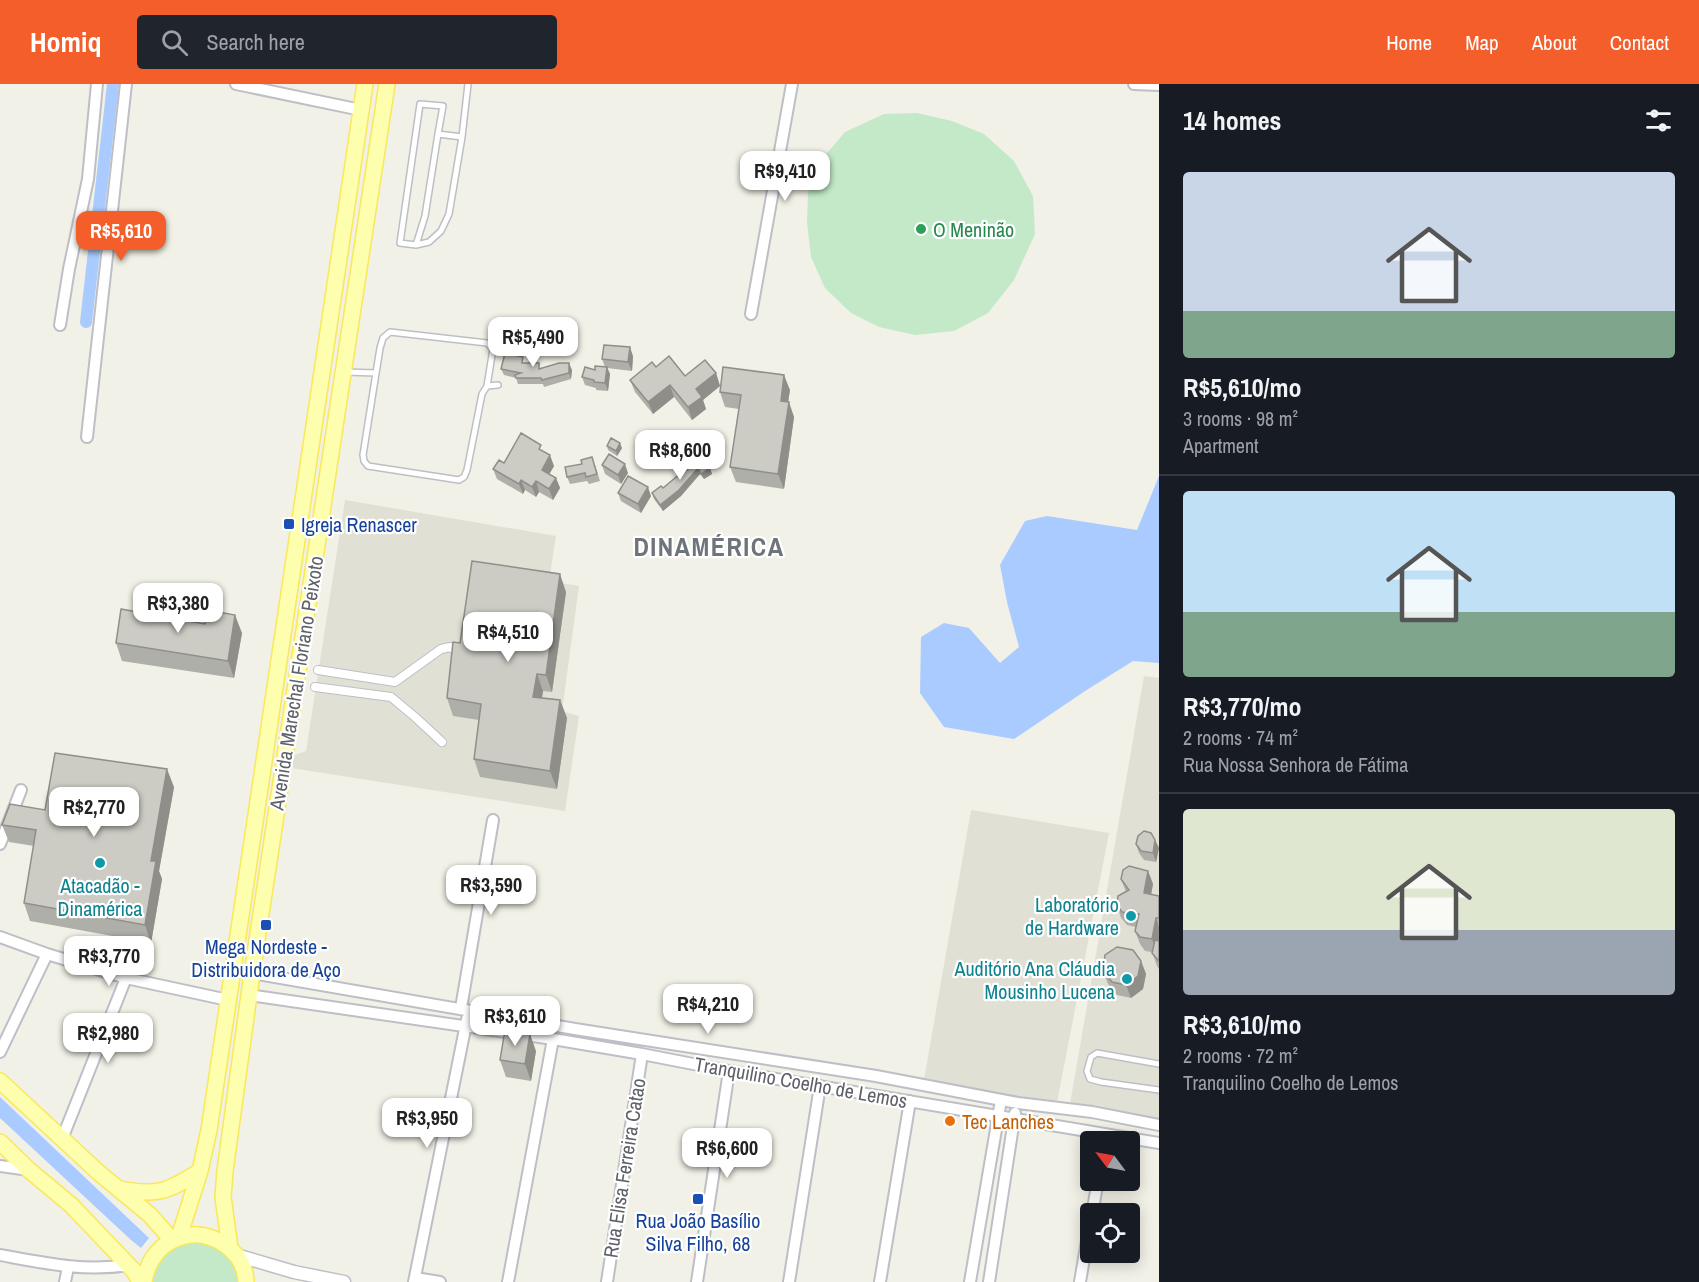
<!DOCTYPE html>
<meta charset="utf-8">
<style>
:root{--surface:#171b24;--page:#20242c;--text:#f1f3f6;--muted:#9ea1a6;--line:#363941;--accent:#f35e2b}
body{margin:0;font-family:"Archivo Narrow",sans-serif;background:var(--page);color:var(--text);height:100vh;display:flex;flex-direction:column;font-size:22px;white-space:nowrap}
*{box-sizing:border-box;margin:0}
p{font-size:20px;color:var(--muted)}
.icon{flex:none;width:33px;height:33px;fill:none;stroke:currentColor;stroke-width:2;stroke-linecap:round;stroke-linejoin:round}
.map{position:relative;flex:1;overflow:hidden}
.details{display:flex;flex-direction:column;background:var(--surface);width:540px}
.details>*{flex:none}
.needle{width:39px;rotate:302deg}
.fabs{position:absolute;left:1080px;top:1047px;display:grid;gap:12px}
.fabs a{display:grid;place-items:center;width:60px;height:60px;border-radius:6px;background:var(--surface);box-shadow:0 3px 15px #0003;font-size:30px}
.price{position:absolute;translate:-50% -51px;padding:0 14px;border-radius:12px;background:#fff;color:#222;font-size:20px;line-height:39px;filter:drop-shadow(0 2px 3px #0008)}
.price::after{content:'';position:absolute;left:50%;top:36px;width:18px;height:14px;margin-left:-9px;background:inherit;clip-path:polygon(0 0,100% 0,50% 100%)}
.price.active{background:var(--accent);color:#fff}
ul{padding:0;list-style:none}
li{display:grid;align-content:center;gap:12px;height:318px;padding:0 24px}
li+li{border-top:2px solid var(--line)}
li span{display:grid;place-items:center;height:186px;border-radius:6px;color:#555}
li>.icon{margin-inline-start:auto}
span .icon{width:108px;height:108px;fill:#fffc;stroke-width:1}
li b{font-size:26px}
h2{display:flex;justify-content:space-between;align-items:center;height:72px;padding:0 24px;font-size:26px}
header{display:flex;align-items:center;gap:36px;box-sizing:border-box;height:84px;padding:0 30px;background:var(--accent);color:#fff}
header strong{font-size:28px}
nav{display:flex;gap:33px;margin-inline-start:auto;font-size:21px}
.search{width:420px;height:54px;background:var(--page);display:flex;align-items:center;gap:15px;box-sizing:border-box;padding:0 21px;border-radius:6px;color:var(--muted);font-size:22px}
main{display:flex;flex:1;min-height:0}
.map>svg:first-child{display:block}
.education{fill:#e1e0d5}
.green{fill:#c3e9c9}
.water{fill:#a9cbff}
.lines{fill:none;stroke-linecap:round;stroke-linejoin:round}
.canal{stroke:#a9cbff;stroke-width:12}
.service-casing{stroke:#bebfc6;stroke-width:8}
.pedestrian-casing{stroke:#bebfc6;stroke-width:10}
.minor-casing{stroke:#bebfc6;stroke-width:14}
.tertiary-casing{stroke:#bebfc6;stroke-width:15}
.primary-casing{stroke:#f9e858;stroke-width:18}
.service{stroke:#fff;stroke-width:5}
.pedestrian{stroke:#fff;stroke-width:8}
.minor{stroke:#fff;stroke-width:10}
.tertiary{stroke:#fff;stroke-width:12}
.primary{stroke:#feffae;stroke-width:15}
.wall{fill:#afafa9}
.shaded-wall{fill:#8f8e89}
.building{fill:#cccbc4;stroke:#8f8e89;stroke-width:1.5}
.leisure-dot{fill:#2e9e5b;stroke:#fff;stroke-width:2}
.transit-dot{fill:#1a4fb4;stroke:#fff;stroke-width:2}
.culture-dot{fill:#0f9aa8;stroke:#fff;stroke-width:2}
.food-dot{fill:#e8710a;stroke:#fff;stroke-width:2}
.labels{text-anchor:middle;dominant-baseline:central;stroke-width:4.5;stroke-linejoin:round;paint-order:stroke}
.leisure-label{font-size:20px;fill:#27864d;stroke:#fff;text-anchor:start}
.transit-label{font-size:20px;fill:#164399;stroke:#fff}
.street-label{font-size:20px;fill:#5e6168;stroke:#fff}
.culture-label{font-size:20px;fill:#0d838f;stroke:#fff;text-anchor:end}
.food-label{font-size:20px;fill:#c56008;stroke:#fff;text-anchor:start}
.district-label{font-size:26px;font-weight:bold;letter-spacing:1.5px;fill:#6f737a;stroke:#fff}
</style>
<header>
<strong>Homiq</strong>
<div class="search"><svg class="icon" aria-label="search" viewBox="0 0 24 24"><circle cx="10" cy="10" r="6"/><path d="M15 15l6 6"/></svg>Search here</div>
<nav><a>Home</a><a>Map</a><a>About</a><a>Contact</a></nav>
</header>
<main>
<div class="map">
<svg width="1159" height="1198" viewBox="0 0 1159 1198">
<rect width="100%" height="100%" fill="#f1f1e7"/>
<path class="education" d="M345 416 556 452 549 497 579 502 562 627 579 632 565 727 291 684 292 672 306 667Z
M1144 592 1159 594V1036L1070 1020Z
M971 726 1109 749 1055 1029 922 1007Z"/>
<path class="green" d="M917 29 952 37 984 50 1014 77 1033 112 1035 150 1014 196 988 229 954 247 915 251 879 243 851 229 825 204 811 173 807 139 808 109 822 75 845 48 884 30Z
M197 1153 229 1166 242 1198H147L167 1162Z"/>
<path class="water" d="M1159 392V579L1133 577 1085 607 1014 655 944 643 920 609 921 553 944 539 969 544 1000 579 1019 563 1007 518 1000 481 1025 437 1047 432 1137 446Z
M0 1013 149 1154 141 1164 131 1156 0 1034Z"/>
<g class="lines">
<path class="canal" d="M86 238 113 0"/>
<defs>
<path id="service" d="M462 53 438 50 443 22 420 20 400 159 416 161 429 158 441 147 449 130 462 53 468 0
M416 161 425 132 438 50
M345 288 376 289
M487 302 493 265 487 259 390 248 383 254 380 264 363 371 364 377 368 382 459 396 464 393 467 386 482 310 487 302 498 301
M1159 980 1097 969 1091 973 1087 987 1090 995 1101 998 1159 1006"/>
<path id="pedestrian" d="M318 586 395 598 441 565 450 563 459 569
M315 603 391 613 415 633 442 658"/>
<path id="minor" d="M236 0 361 26
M1134 0 1159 1
M751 230 792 0
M60 241 69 185 88 95 97 0
M87 353 126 0
M0 760 21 706
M0 853 47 870 126 894 228 916
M252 889 575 945 876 992 1018 1019 1092 1028 1159 1041
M249 911 553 955 642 970 729 987 1159 1059
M461 924 493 736
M0 968 47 870
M62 1055 126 894
M0 1082 29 1086
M1092 1130 1098 1096
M0 1171C44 1179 84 1188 129 1181
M415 1194 440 1198
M65 1198 68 1183
M414 1198 467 935
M508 1198 553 955
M607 1198 642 970
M697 1198 729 987
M789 1198 820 1002
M880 1198 910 1017
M970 1198 1001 1016
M989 1198 1015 1029
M1080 1198 1090 1139"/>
<path id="tertiary" d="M236 1171 294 1188 344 1198"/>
<path id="primary" d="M0 997 98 1088 150 1131 172 1156
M0 1058 29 1086 71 1121 134 1187 140 1198
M119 1105C158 1112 167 1108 200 1087
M179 1153 200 1087 209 1046 365 0
M230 1164 223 1113 225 1087 252 889 387 0
M144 1198C151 1150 206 1134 237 1172 242 1179 246 1189 246 1198"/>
</defs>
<use href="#service" class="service-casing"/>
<use href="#pedestrian" class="pedestrian-casing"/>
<use href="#minor" class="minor-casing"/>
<use href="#tertiary" class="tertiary-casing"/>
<use href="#primary" class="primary-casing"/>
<use href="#service" class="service"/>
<use href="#pedestrian" class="pedestrian"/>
<use href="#minor" class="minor"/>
<use href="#tertiary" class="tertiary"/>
<use href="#primary" class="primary"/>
</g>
<path class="wall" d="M633 272 632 287 607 284 610 290 608 307 596 306V304L585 301 582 293 595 286 605 283 602 275Z
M526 279 540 284 572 286 571 295 544 303 543 300H518L516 294 504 291 501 285Z
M656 283 685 292 716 289 720 302 703 316 706 325 692 336 674 313 653 330 635 308 630 296Z
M790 306 788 318 794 333 784 405 736 398 730 383 739 325 725 323 720 308Z
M607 362 622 364 617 372 608 366Z
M544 368 554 382 549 390 556 394 560 404 553 416 539 408 536 413 525 406 523 410 497 395 493 385 504 379Z
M693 377 710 384 712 390 704 395 700 390 681 412 663 427 654 415 652 409 663 404 682 390 694 379Z
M595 381 600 397 589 400 587 397 570 400 567 393Z
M602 381 628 389 621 400 605 390Z
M618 409 651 412 641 429 621 417Z
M566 508 552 608 543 607 542 614 560 616 567 634 557 705 480 693 474 675 479 636 453 632 447 614Z
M242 549 234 594 122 577 116 559Z
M174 703 159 787 162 795 151 859 30 837 24 819 34 762 9 758 2 741 45 726Z
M1155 756 1159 764 1156 778 1144 776 1139 769 1136 760Z
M1148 787 1153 800 1151 810 1159 812V885L1157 882 1152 868 1145 867 1140 860 1135 847 1136 843 1127 841 1121 834 1117 821 1126 808 1121 795Z
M1141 877 1146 890 1143 905 1131 914 1117 911 1108 900 1103 887Z
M536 967 531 997 506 993 500 976Z"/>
<path class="shaded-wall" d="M630 263 633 272 632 287 628 278Z
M569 279 572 286 571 295 569 289Z
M607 283 610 290 608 307 605 299Z
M716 289 720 302 703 316 706 325 692 336 688 323 696 305Z
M784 291 790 306 786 331 781 317Z
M670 301 674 313 653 330 648 318Z
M789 318 794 333 784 405 778 390Z
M620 359 622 364 617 372 616 367Z
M550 371 554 382 546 396 542 386Z
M625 380 628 389 621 400 618 391Z
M698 384 700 390 681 412 663 427 660 421Z
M710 384 712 390 704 395 701 390Z
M556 394 560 404 553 416 549 405Z
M521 396 525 406 523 410 519 400Z
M536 397 539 408 536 413 532 403Z
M648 403 651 412 641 429 638 420Z
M560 490 566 508 552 608 546 591Z
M235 531 242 549 234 594 228 577Z
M537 590 543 607 539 630 533 613Z
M560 616 567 634 557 705 550 687Z
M167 685 174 703 159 787 162 795 151 859 145 841 151 777Z
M1155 756 1159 764 1156 778 1153 769Z
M1148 787 1153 800 1149 822 1144 809Z
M1156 834 1159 843V857L1157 868 1152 855Z
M1141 877 1146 890 1143 905 1131 914 1126 901Z
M530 950 536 967 531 997 525 980Z"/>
<path class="building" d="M604 261 630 263 628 278 602 275Z
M505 269 523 273 522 279H539V285L559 279H569V289L542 296 541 294H516L515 291 521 289 501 285Z
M669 272 685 292 705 276 716 289 696 305 702 313 688 323 670 301 648 318 630 296 652 278 656 283Z
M595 282 607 283 605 299 594 298V296L582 293 585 283 595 286Z
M723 283 784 291 781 317 789 318 778 390 730 383 741 311 720 308Z
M521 349 541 361 539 365 550 371 542 386 556 394 549 405 536 397 532 403 521 396 519 400 493 385 499 376 504 379Z
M611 354 620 359 616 367 607 362Z
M609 370 625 380 618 391 602 381Z
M701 371 710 384 701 390 698 384 679 406 660 421 652 409 661 402 663 404 681 389 682 390 694 379 693 377Z
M592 373 597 390 586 393 585 389 567 393 565 383 582 380 581 376Z
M628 392 648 403 638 420 618 409Z
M472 477 560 490 546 591 537 590 533 613 560 616 550 687 474 675 481 620 447 614 453 558 460 559Z
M121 525 205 540 208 526 235 531 228 577 116 559Z
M55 669 167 685 151 777H156L145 841 24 819 36 746 2 741 10 720 45 726Z
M1144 747 1151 749 1155 756 1153 769 1141 767 1136 760 1138 752Z
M1129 782 1148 787 1144 809 1159 812V834H1156L1152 855 1140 853 1135 847 1139 830 1122 828 1117 821 1118 812 1129 806 1121 795 1123 786Z
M1155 856 1159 857V877L1158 876 1152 869Z
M1117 863 1133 866 1141 877 1138 892 1126 901 1112 898 1103 887 1105 871Z
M505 946 530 950 525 980 500 976Z"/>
<circle class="leisure-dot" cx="921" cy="145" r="6"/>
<g class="transit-dot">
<rect x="283" y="434" width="12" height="12" rx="3"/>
<rect x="260" y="835" width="12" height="12" rx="3"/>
<rect x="692" y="1109" width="12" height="12" rx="3"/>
</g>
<g class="culture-dot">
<circle cx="100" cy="779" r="6"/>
<circle cx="1131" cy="832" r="6"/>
<circle cx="1127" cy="895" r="6"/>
</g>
<circle class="food-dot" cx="950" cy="1037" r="6"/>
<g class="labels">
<g class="leisure-label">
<text x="933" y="145">O Meninão</text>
</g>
<g class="transit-label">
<text x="301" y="440" text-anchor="start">Igreja Renascer</text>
<text x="266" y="862">Mega Nordeste -<tspan x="266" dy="23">Distribuidora de Aço</tspan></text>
<text x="698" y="1136">Rua João Basílio<tspan x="698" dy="23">Silva Filho, 68</tspan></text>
</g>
<g class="street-label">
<text transform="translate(296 599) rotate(-81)">Avenida Marechal Floriano Peixoto</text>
<text transform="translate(801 998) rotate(10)">Tranquilino Coelho de Lemos</text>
<text transform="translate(624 1084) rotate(-81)">Rua Elisa Ferreira Catao</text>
</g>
<g class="culture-label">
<text x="100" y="801" text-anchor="middle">Atacadão -<tspan x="100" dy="23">Dinamérica</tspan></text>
<text x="1119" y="820">Laboratório<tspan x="1119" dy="23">de Hardware</tspan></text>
<text x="1115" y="884">Auditório Ana Cláudia<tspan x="1115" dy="23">Mousinho Lucena</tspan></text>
</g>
<g class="food-label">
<text x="962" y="1037">Tec Lanches</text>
</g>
<g class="district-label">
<text x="709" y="462">DINAMÉRICA</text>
</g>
</g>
</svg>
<div class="fabs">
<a><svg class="needle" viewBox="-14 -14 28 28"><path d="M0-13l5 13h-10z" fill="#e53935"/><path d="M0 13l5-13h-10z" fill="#9ea1a6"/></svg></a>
<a><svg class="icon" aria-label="locate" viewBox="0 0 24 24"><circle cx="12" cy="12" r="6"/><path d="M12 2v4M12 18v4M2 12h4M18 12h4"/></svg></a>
</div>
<b class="price" style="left:785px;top:118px">R$9,410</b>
<b class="price active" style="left:121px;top:178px">R$5,610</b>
<b class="price" style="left:533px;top:284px">R$5,490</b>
<b class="price" style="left:680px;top:397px">R$8,600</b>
<b class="price" style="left:178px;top:550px">R$3,380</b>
<b class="price" style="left:508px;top:579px">R$4,510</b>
<b class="price" style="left:94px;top:754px">R$2,770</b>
<b class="price" style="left:491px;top:832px">R$3,590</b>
<b class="price" style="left:109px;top:903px">R$3,770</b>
<b class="price" style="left:708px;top:951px">R$4,210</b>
<b class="price" style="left:515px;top:963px">R$3,610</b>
<b class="price" style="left:108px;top:980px">R$2,980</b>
<b class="price" style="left:427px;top:1065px">R$3,950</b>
<b class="price" style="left:727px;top:1095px">R$6,600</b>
</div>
<section class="details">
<h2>14 homes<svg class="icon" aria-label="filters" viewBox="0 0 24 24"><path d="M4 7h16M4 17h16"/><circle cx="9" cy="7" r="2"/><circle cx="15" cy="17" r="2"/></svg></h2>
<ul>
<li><span style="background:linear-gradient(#c9d6e8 75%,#7fa58c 0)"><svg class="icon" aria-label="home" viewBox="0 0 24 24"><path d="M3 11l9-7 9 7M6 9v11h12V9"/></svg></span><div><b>R$5,610/mo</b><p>3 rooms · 98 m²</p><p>Apartment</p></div></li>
<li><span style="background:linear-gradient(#bfe0f5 65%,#7fa58c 0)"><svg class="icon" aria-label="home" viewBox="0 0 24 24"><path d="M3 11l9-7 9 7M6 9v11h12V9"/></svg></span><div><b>R$3,770/mo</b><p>2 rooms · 74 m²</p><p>Rua Nossa Senhora de Fátima</p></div></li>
<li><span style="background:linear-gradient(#dfe7d0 65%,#9aa5b1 0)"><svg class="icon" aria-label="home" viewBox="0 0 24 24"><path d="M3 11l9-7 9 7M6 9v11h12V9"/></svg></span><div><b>R$3,610/mo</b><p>2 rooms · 72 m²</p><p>Tranquilino Coelho de Lemos</p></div></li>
</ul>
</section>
</main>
